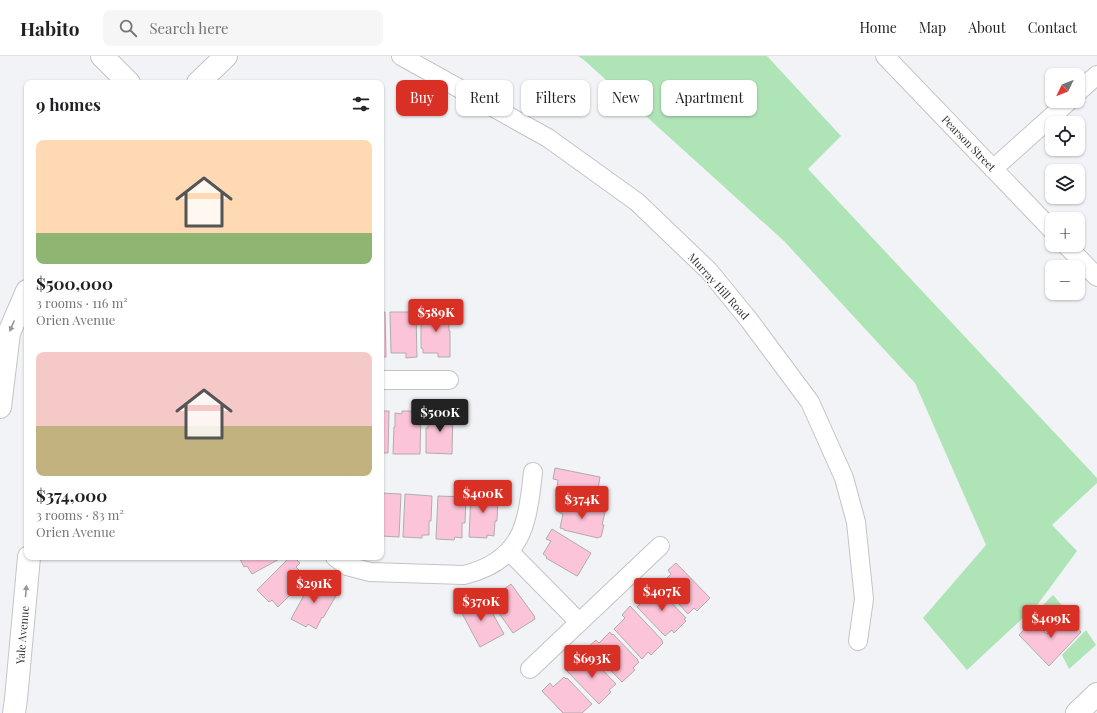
<!DOCTYPE html>
<meta charset="utf-8">
<style>
:root{--surface:#fff;--page:#f6f6f6;--text:#202124;--muted:#757577;--line:#e0e0e0;--accent:#d93025}
body{margin:0;font-family:"Playfair Display",serif;background:var(--page);color:var(--text);height:100vh;display:flex;flex-direction:column;font-size:15px;white-space:nowrap}
*{box-sizing:border-box;margin:0}
p{font-size:13px;color:var(--muted)}
.icon{flex:none;width:22px;height:22px;fill:none;stroke:currentColor;stroke-width:2;stroke-linecap:round;stroke-linejoin:round}
.map{position:relative;flex:1;overflow:hidden}
.details{position:absolute;left:24px;top:24px;width:360px;height:480px;display:flex;flex-direction:column;background:var(--surface);border-radius:8px;box-shadow:0 1px 3px #0004}
.details>*{flex:none}
.banner{position:absolute;left:396px;top:24px;width:380px;height:36px;display:flex;gap:8px}
.needle{width:26px;rotate:227deg}
.tools{position:absolute;left:1045px;top:12px;display:grid;gap:8px}
.tools a{display:grid;place-items:center;width:40px;height:40px;border-radius:8px;background:var(--surface);box-shadow:0 1px 3px #0004;font-size:20px}
.price{position:absolute;translate:-50% -34px;padding:0 9px;border-radius:4px;background:var(--accent);color:#fff;font-size:13px;line-height:26px;filter:drop-shadow(0 1px 2px #0008)}
.price::after{content:'';position:absolute;left:50%;top:24px;width:12px;height:9px;margin-left:-6px;background:inherit;clip-path:polygon(0 0,100% 0,50% 100%)}
.price.selected{background:#222;color:#fff}
ul{padding:0;list-style:none}
li{display:grid;align-content:center;gap:8px;height:212px;padding:0 12px}
li span{display:grid;place-items:center;height:124px;border-radius:8px;color:#555}
li>.icon{margin-inline-start:auto}
span .icon{width:72px;height:72px;fill:#fffc;stroke-width:1}
li b{font-size:17px}
h2{display:flex;justify-content:space-between;align-items:center;height:48px;padding:0 12px;font-size:17px}
.tag{padding:0 14px;border-radius:8px;background:var(--surface);box-shadow:0 1px 3px #0004;font-size:14px;line-height:36px}
.tag.selected{background:var(--accent);color:#fff}
header{display:flex;align-items:center;gap:24px;box-sizing:border-box;height:56px;padding:0 20px;background:var(--surface);border-bottom:1px solid var(--line)}
header strong{font-size:19px}
nav{display:flex;gap:22px;margin-inline-start:auto;font-size:14px}
.search{width:280px;height:36px;background:var(--page);display:flex;align-items:center;gap:10px;box-sizing:border-box;padding:0 14px;border-radius:8px;color:var(--muted);font-size:15px}
.map>svg:first-child{display:block}
.green{fill:#afe4b6}
.building{fill:#fcc4d9;stroke:#b0acae}
.lines{fill:none;stroke-linecap:round;stroke-linejoin:round}
.street-casing{stroke:#c3c4c7;stroke-width:20}
.secondary-casing{stroke:#c3c4c7;stroke-width:24}
.street{stroke:#fff;stroke-width:18}
.secondary{stroke:#fff;stroke-width:22}
.oneway{fill:#969697}
.labels{text-anchor:middle;dominant-baseline:central;stroke-width:3;stroke-linejoin:round;paint-order:stroke}
.street-label{font-size:11px;fill:#2e2e2f;stroke:#fff}
</style>
<header>
<strong>Habito</strong>
<div class="search"><svg class="icon" aria-label="search" viewBox="0 0 24 24"><circle cx="10" cy="10" r="6"/><path d="M15 15l6 6"/></svg>Search here</div>
<nav><a>Home</a><a>Map</a><a>About</a><a>Contact</a></nav>
</header>
<div class="map">
<svg width="1097" height="657" viewBox="0 0 1097 657">
<rect width="100%" height="100%" fill="#f2f3f6"/>
<path class="green" d="M578 0H767L841 80 808 113 1097 422V427L1052 469 1077 495 1038 548 967 614 923 562 986 489 915 327 784 185 584 4Z
M1053 539 1066 554 1047 573 1034 558Z
M1086 574 1096 589 1069 613 1062 599Z"/>
<path class="building" d="M426 252 434 253 433 256H449V275H450V301H438V297H423V293L421 292V258H423V255H426Z
M381 256H385L386 301H381Z
M390 256H416L417 301 406 302V297H391Z
M381 355H389L388 397H381Z
M402 355H421L420 398H393L394 371H395V357L402 358Z
M435 355 453 356 452 398 426 397V372H428V358H435Z
M555 412 600 421 596 446 556 440 558 424 553 423Z
M472 431 482 432V440L498 441 497 465H495L494 480 487 479V482L469 481 471 439H472Z
M381 437 401 438 399 481 381 480Z
M405 438 432 440 431 465H429V479H422V482L403 481Z
M438 440 466 441 465 467H462V482L455 481 454 484 436 483Z
M562 445 605 456 602 469H604L601 481H599L598 482 564 474V473L560 472 563 458 559 456Z
M552 473 591 497 578 519 577 520 546 502 547 501 543 498 551 485 546 483Z
M239 501H283L252 518 247 510 244 511Z
M290 501H294L300 507 296 511 307 522 278 551 272 544 269 546 257 534Z
M676 507 710 542 697 555 694 552 688 558 661 528 671 518 668 514Z
M315 519 325 525 322 529 337 538 323 562 322 561 316 573 308 568 306 571 291 563Z
M511 528 535 561H534L535 563 513 577 487 540 497 533 500 536Z
M653 529 662 539 663 538 686 562 684 563 686 565 674 577 672 574 665 580 637 551 648 540 645 537Z
M484 542 504 578 480 591 458 550 468 545 470 549Z
M630 550 662 584V585L663 587 651 599 648 596 642 603 614 573 625 562 622 559Z
M1067 559 1081 576 1049 610 1019 579 1032 565 1047 578Z
M610 576 612 579 613 578 638 604H637L639 606 633 612 635 614 622 626 588 591 596 584 599 587Z
M588 599 616 628 609 634 611 636 599 648 565 613 573 605 577 609Z
M564 621 566 623 567 622 592 648 582 657H563L542 635 550 627 553 631Z"/>
<g class="lines">
<defs>
<path id="street" d="M401 0 548 82 637 146 709 215 749 264 810 346 844 422 856 466 864 543 858 585
M885 0 1052 174
M1078 36 1097 19
M993 113 1069 45
M1066 189 1097 221
M381 324H449
M509 495 579 566
M335 501 347 510 370 516 464 519C493 512 517 496 525 465 530 449 531 432 533 416
M530 613 660 490"/>
<path id="secondary" d="M102 0 129 27
M198 27 226 0
M0 351 9 277 27 235
M14 657 16 643 29 501
M1077 657 1097 638"/>
</defs>
<use href="#street" class="street-casing"/>
<use href="#secondary" class="secondary-casing"/>
<use href="#street" class="street"/>
<use href="#secondary" class="secondary"/>
</g>
<defs><path id="oneway-solid" d="M-6-.8H1V-3.2L6.5 0L1 3.2V.8H-6Z"/></defs>
<g class="oneway">
<use href="#oneway-solid" transform="translate(12 270) rotate(113)"/>
<use href="#oneway-solid" transform="translate(26 535) rotate(-85)"/>
</g>
<g class="labels">
<g class="street-label">
<text transform="translate(969 87) rotate(46)">Pearson Street</text>
<text transform="translate(719 230) rotate(48)">Murray Hill Road</text>
<text transform="translate(22 579) rotate(-85)">Yale Avenue</text>
</g>
</g>
</svg>
<div class="tools">
<a><svg class="needle" viewBox="-14 -14 28 28"><path d="M0-13l5 13h-10z" fill="#e53935"/><path d="M0 13l5-13h-10z" fill="#757577"/></svg></a>
<a><svg class="icon" aria-label="locate" viewBox="0 0 24 24"><circle cx="12" cy="12" r="6"/><path d="M12 2v4M12 18v4M2 12h4M18 12h4"/></svg></a>
<a><svg class="icon" aria-label="layers" viewBox="0 0 24 24"><path d="M12 4l9 5-9 5-9-5zM3 14l9 5 9-5"/></svg></a>
<a>+</a>
<a>−</a>
</div>
<b class="price" style="left:436px;top:277px">$589K</b>
<b class="price selected" style="left:440px;top:377px">$500K</b>
<b class="price" style="left:483px;top:458px">$400K</b>
<b class="price" style="left:582px;top:464px">$374K</b>
<b class="price" style="left:314px;top:548px">$291K</b>
<b class="price" style="left:662px;top:556px">$407K</b>
<b class="price" style="left:481px;top:566px">$370K</b>
<b class="price" style="left:1051px;top:583px">$409K</b>
<b class="price" style="left:592px;top:623px">$693K</b>
<div class="banner">
<a class="tag selected">Buy</a>
<a class="tag">Rent</a>
<a class="tag">Filters</a>
<a class="tag">New</a>
<a class="tag">Apartment</a>
</div>
<section class="details">
<h2>9 homes<svg class="icon" aria-label="filters" viewBox="0 0 24 24"><path d="M4 7h16M4 17h16"/><circle cx="9" cy="7" r="2"/><circle cx="15" cy="17" r="2"/></svg></h2>
<ul>
<li><span style="background:linear-gradient(#ffd9b3 75%,#8fb573 0)"><svg class="icon" aria-label="home" viewBox="0 0 24 24"><path d="M3 11l9-7 9 7M6 9v11h12V9"/></svg></span><div><b>$500,000</b><p>3 rooms · 116 m²</p><p>Orien Avenue</p></div></li>
<li><span style="background:linear-gradient(#f6c9c9 60%,#c2b280 0)"><svg class="icon" aria-label="home" viewBox="0 0 24 24"><path d="M3 11l9-7 9 7M6 9v11h12V9"/></svg></span><div><b>$374,000</b><p>3 rooms · 83 m²</p><p>Orien Avenue</p></div></li>
</ul>
</section>
</div>
